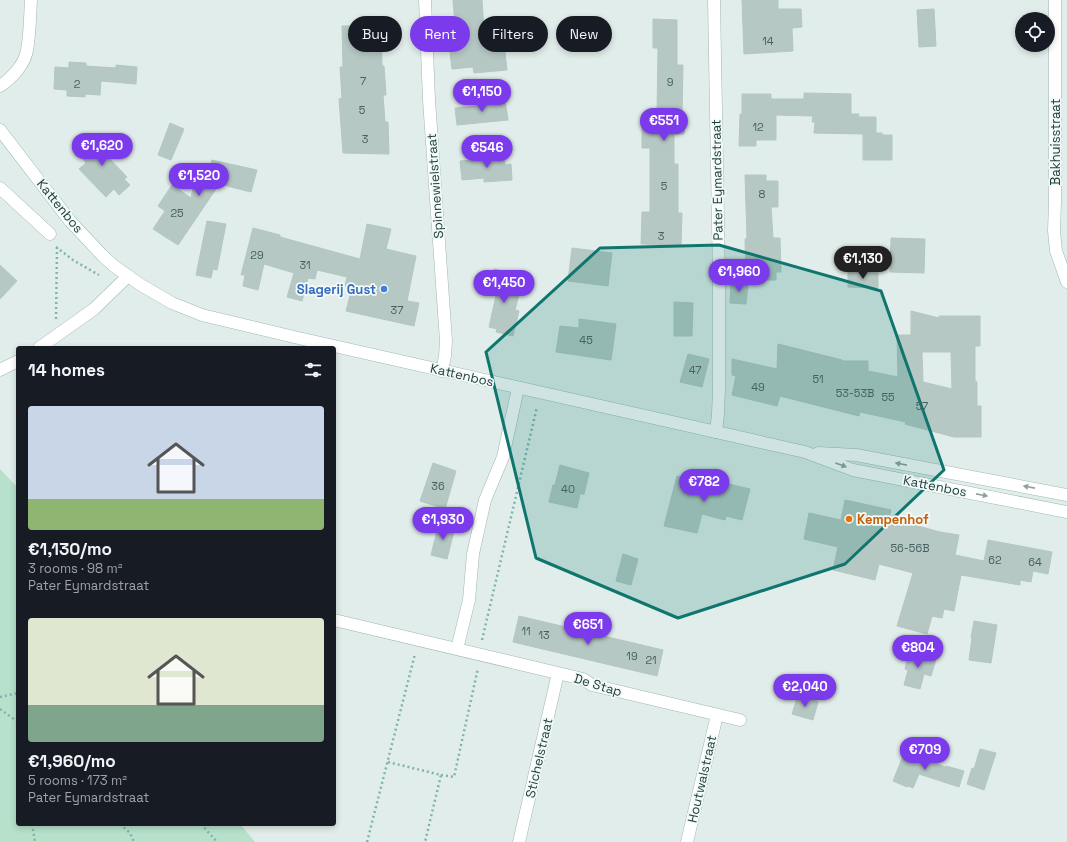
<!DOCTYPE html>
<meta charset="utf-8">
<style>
:root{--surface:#171b24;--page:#242831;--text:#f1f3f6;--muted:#9ea1a6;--accent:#7c3aed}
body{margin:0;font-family:"Space Grotesk",sans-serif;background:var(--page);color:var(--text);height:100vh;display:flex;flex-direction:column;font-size:15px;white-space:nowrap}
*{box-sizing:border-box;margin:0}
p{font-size:13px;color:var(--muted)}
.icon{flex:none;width:22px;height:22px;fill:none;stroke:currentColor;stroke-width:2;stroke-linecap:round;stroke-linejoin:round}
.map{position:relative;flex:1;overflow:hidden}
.panel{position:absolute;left:16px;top:346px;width:320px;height:480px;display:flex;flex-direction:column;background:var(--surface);border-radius:4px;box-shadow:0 2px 6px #0003}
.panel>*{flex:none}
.guide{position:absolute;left:348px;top:16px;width:380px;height:36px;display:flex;gap:8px}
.tools{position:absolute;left:1015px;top:12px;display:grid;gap:8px}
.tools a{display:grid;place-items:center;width:40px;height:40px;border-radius:50%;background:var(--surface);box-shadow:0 2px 6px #0003;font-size:20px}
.price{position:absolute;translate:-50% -34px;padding:0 9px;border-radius:14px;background:var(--accent);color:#fff;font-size:13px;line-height:26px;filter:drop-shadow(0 1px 2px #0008)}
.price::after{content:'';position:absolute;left:50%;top:24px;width:12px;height:9px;margin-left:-6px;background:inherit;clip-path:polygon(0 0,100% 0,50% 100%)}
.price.selected{background:#222;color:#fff}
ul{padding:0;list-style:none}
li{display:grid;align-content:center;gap:8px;height:212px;padding:0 12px}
li span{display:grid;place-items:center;height:124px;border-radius:4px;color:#555}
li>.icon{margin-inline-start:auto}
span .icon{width:72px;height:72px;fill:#fffc;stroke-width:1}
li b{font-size:17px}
h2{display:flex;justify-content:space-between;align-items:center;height:48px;padding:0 12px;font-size:17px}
.pill{padding:0 14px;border-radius:18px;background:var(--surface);box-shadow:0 2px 6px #0003;font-size:14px;line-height:36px}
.pill.selected{background:var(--accent);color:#fff}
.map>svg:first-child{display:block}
.green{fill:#b7e1cb}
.building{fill:#b6c8c4;stroke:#b3c7c3;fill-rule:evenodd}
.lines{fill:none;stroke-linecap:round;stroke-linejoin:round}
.minor-casing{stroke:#a3b6b3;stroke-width:13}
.secondary-casing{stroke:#9ebab6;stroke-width:13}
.path{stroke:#7eb4af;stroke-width:2.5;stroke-dasharray:2 3;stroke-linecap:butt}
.minor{stroke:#fff;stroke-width:12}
.secondary{stroke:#fff;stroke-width:12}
.oneway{fill:#8fa09e}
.marked{fill:#0f766e;fill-opacity:0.2;stroke:#0f766e;stroke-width:3;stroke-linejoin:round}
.shop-dot{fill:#3f7fe0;stroke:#f2f9f7;stroke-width:1.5}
.food-dot{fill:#e8710a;stroke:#f2f9f7;stroke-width:1.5}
.labels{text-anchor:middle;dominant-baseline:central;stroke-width:3.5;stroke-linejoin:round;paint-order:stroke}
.number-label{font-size:11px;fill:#456260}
.street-label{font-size:13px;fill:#1f403e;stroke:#f2f9f7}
.shop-label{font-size:13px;font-weight:bold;fill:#366cbe;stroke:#f2f9f7;text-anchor:end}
.food-label{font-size:13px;font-weight:bold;fill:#c56008;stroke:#f2f9f7;text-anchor:start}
</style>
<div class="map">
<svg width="1067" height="842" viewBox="0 0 1067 842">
<rect width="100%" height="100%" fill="#e1edea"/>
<path class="green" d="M0 469 18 488V824H240L255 842H0Z"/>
<path class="building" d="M453 0H482L485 46 504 44 507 70 474 73 473 67 452 69 450 52H457Z
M742 0H778V9H801L802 27 792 28 793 51 744 54Z
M934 9 936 46 919 47 917 10Z
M653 19 677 20V65H683L682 115H685L684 134H674V164H678V213H682L681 245 641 244 642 212H650V148H642V115H657L658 48H653Z
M342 26H381L382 66H384L386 95H383L385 122H388L389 154 343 153 339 99 342 98 340 67H343Z
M69 62 86 63V66L116 68V65L137 67 136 84 101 81 100 95 85 94V97L67 96V90L54 89 55 67 69 68Z
M804 93 851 94V114H859L858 117H876V133H882V135H892V160H863V134L814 133 815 122H812L813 116 776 115V140H756V146H739L740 114H742V94H771V99H804Z
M505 100 508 120 457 125 455 108 477 106V104Z
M170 123 184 129 171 160 158 155Z
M100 133 114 153 108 157 127 177 124 179 130 185 119 195 114 189 106 197 79 169 86 163 77 150Z
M504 153 505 165 511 164 512 180 484 182V178L462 180 460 161 483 159V155Z
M212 160 257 170 251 192 219 184 218 186 178 245 153 229 165 211 158 206 172 185 191 198 198 164 210 167Z
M745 175H766V181H778V207H771L773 238H780L781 272H776V280H746L745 239 747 238Z
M207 221 226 224 217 270 213 269 211 278 196 275Z
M367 224 391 229 386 249 416 256 407 301 419 303 414 326 346 311 352 288 345 286 347 277 317 270 315 279 308 278 302 301 287 297 294 273 264 264 258 290 243 286 245 275H241L253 228 280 235V237L360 259Z
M891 238 925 239 924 273 890 272Z
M572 248 612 253 608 286 568 281Z
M0 265 17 281 0 299Z
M494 269 511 273 508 288 520 290 515 310 519 311 513 336 496 332 497 329 489 327 498 287 491 285Z
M848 272 878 273V288L848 287Z
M731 283 748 284 746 304 730 303Z
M674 302 693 303 692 336H674Z
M911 311 939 318V316H980V346H975V381L977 382V406H981V437H954L905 424 906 422 860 412 859 416 780 396 777 406 732 395 736 376 732 375V359L777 369 778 344 842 360V361H868V371L898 377 897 335H911ZM922 352H951L952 389 923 382Z
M579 319 616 324 611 360 556 352 560 326 579 328Z
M688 354 709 359 702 387 680 382Z
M433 463 456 471 445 509 420 501Z
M560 465 589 473 584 494H580L577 508 549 502 553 485H555Z
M677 476 719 486 720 482 750 489 742 520 726 516 725 520 702 514 697 533 664 526Z
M845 500 891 510 889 518 940 532 959 535 955 555 984 561 988 540 1052 552 1048 574 1033 571 1031 582 1020 580V585L961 575 954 611 944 609 942 618 932 616 927 634 897 626 913 573 879 564 875 580 833 570 838 547 804 539 809 513 841 520Z
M439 523 455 527 447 559 431 555Z
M623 554 638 559 631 585 616 581Z
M519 616 663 650 657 676 513 642Z
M974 621 997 625 991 663 969 660 972 638H971Z
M909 652 936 659 931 676 924 674 920 689 904 685 908 670 905 669Z
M798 695 818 702 813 720 792 714Z
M980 749 996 753 984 790 967 784 972 768 974 769Z
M905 751 945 767 946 766 964 771 959 787 919 774 913 788 908 786 907 787 893 781Z"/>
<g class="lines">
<defs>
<path id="minor" d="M425 0 429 100 446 341 445 356 442 371
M714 0 719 278V388L718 414 716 432
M1055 0V202L1054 231 1056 251 1067 282
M0 86C12 78 25 64 27 50 30 35 30 15 31 0
M0 188 50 234
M39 348 94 309 128 276
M0 370 18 361
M334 620 583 679 592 685 740 720
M457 649 469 600 473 554 485 500 503 457 518 388
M519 842 558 673
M687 842 717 715"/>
<path id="secondary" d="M0 130 70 221 102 255 114 266 141 285 172 303 202 315 294 337 805 452 853 470 1067 512
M818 453 856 455 1067 495"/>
</defs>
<use href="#minor" class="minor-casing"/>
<use href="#secondary" class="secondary-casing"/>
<path class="path" d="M56 247 73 260 99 275
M56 319 57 248
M482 640 537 407
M0 697 18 693
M0 709 18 722
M388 762 441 775 425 842
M441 775 454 777 478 668
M32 824 35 842
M120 824 130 833 134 842
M201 824 217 842
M367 842 415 654"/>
<use href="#minor" class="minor"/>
<use href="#secondary" class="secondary"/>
</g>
<defs><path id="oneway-solid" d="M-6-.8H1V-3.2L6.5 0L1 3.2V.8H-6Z"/></defs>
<g class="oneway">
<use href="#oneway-solid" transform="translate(901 464) rotate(-169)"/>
<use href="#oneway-solid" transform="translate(841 465) rotate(20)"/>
<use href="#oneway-solid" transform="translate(1029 487) rotate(-169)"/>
<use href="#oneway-solid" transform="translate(982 495) rotate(11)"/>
</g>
<path class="marked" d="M719 245 881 291 944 470 845 564 678 618 536 558 486 352 600 248Z"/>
<circle class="shop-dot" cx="384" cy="289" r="4"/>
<circle class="food-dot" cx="849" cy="519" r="4"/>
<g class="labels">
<g class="number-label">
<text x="768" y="41">14</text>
<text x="363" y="81">7</text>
<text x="670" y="82">9</text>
<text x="77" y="84">2</text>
<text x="362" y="110">5</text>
<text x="758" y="127">12</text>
<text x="365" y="139">3</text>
<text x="664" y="186">5</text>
<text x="762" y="194">8</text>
<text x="177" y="213">25</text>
<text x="661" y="236">3</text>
<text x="257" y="255">29</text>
<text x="305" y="265">31</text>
<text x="397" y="310">37</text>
<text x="586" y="340">45</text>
<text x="695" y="370">47</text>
<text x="818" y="379">51</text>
<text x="758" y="387">49</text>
<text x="855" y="393">53-53B</text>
<text x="888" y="397">55</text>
<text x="922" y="406">57</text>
<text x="438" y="486">36</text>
<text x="568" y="489">40</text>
<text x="910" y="548">56-56B</text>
<text x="995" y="560">62</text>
<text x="1035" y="562">64</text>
<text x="526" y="631">11</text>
<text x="544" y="635">13</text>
<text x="632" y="656">19</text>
<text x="651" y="660">21</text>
</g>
<g class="street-label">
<text transform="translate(1055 142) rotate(-90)">Bakhuisstraat</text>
<text transform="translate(717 180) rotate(-91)">Pater Eymardstraat</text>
<text transform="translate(435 186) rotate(-94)">Spinnewielstraat</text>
<text transform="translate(60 206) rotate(51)">Kattenbos</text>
<text transform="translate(462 375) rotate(13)">Kattenbos</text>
<text transform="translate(935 486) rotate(11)">Kattenbos</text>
<text transform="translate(598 685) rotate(17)">De Stap</text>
<text transform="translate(539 758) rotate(-77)">Stichelstraat</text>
<text transform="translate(702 779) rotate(-77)">Houtwalstraat</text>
</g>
<g class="shop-label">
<text x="376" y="289">Slagerij Gust</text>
</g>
<g class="food-label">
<text x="857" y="519">Kempenhof</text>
</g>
</g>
</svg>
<div class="tools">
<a><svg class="icon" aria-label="locate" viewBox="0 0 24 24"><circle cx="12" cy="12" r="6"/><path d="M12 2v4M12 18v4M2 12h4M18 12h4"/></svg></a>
</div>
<b class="price" style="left:482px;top:113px">€1,150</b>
<b class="price" style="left:664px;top:142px">€551</b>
<b class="price" style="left:102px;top:167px">€1,620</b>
<b class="price" style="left:487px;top:169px">€546</b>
<b class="price" style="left:199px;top:197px">€1,520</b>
<b class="price selected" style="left:863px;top:280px">€1,130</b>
<b class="price" style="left:739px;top:293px">€1,960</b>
<b class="price" style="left:504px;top:304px">€1,450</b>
<b class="price" style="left:704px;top:503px">€782</b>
<b class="price" style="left:443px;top:541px">€1,930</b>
<b class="price" style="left:588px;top:646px">€651</b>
<b class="price" style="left:918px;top:669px">€804</b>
<b class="price" style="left:805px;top:708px">€2,040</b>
<b class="price" style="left:925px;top:771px">€709</b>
<div class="guide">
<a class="pill">Buy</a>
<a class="pill selected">Rent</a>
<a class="pill">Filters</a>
<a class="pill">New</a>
</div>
<section class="panel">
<h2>14 homes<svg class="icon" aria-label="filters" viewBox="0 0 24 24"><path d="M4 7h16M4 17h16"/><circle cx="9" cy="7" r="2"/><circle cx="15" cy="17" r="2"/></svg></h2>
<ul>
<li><span style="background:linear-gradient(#c9d6e8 75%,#8fb573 0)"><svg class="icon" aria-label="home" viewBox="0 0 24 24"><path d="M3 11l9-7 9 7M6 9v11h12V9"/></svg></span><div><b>€1,130/mo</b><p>3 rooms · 98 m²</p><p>Pater Eymardstraat</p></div></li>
<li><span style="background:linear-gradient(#dfe7d0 70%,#7fa58c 0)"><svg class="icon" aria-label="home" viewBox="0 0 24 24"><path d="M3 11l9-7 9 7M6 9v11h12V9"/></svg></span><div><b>€1,960/mo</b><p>5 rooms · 173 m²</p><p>Pater Eymardstraat</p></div></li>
</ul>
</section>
</div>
